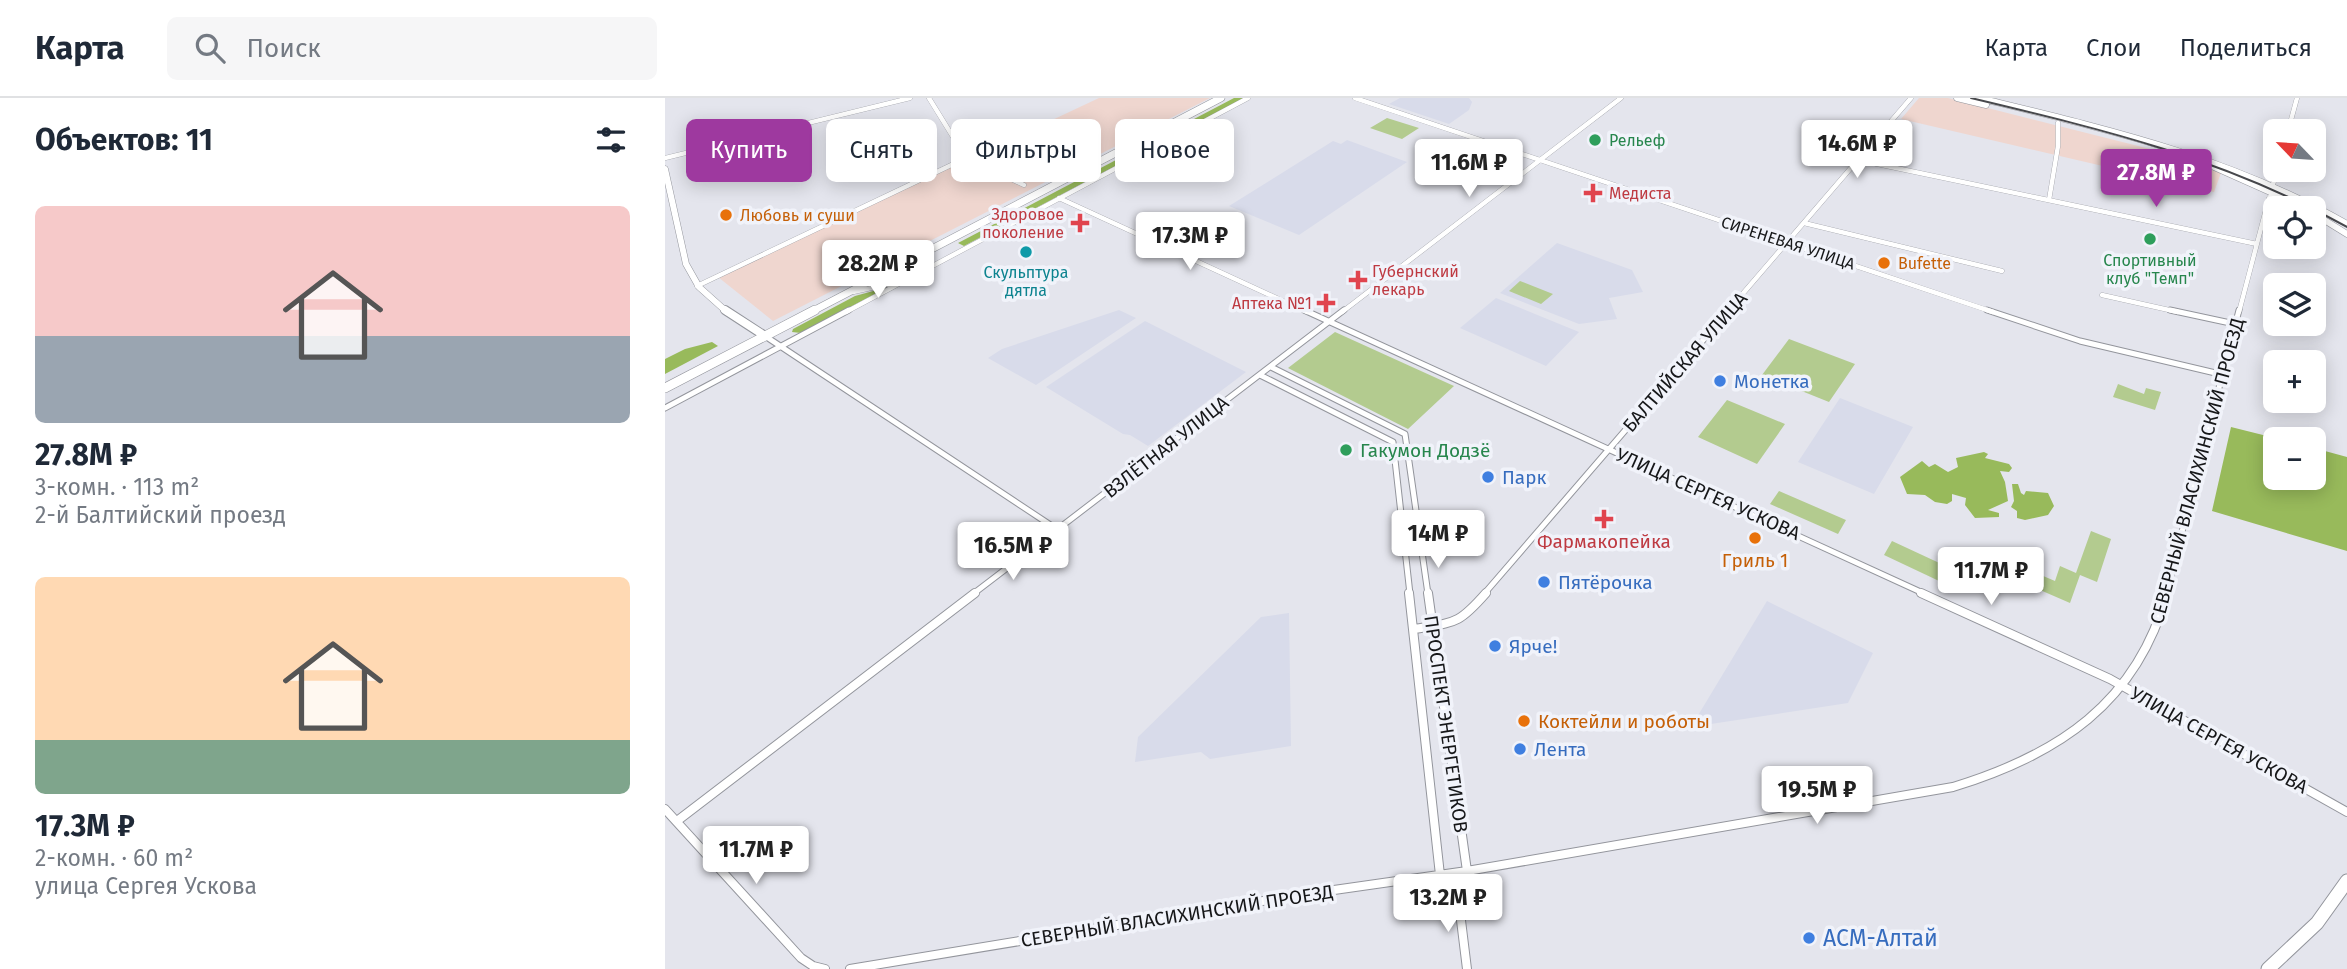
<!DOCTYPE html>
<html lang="ru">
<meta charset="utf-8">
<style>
:root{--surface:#fff;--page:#f6f6f7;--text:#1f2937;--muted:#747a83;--line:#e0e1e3;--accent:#9e399f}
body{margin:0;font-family:"Fira Sans",sans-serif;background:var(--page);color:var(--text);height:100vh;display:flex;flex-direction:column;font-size:26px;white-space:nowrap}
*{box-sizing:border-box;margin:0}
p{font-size:23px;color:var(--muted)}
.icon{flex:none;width:38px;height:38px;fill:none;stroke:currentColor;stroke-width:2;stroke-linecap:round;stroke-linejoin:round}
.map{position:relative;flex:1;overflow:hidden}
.side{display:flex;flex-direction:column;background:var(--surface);width:665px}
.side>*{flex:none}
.hud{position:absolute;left:21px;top:21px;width:665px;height:63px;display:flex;gap:14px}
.needle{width:46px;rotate:295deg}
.tools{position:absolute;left:1598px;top:21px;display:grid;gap:14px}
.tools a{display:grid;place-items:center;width:63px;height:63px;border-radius:10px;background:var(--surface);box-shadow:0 4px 18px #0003;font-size:35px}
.price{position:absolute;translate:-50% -60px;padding:0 16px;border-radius:7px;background:#fff;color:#222;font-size:23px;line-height:46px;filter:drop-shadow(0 2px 4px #0008)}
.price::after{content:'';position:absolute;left:50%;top:42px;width:21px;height:16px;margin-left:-10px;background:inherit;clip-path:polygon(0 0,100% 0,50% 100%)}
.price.current{background:var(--accent);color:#fff}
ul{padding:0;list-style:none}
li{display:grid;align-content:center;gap:14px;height:371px;padding:0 35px}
li span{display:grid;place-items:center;height:217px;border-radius:10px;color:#555}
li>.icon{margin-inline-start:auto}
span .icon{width:126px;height:126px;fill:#fffc;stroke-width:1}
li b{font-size:30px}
h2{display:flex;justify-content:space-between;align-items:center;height:84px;padding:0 35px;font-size:30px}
.pill{padding:0 24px;border-radius:10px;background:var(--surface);box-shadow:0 4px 18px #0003;font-size:24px;line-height:63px}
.pill.current{background:var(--accent);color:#fff}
header{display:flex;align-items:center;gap:42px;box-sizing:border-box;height:98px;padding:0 35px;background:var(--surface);border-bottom:2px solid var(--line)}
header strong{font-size:33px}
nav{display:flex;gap:38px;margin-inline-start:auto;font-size:24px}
.search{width:490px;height:63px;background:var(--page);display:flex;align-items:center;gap:18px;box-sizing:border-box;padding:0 24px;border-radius:10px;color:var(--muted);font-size:26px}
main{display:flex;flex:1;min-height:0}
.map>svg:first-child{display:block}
.commercial{fill:#efd6cf}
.built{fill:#d8dbea}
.green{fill:#b3cb8f}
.forest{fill:#98ba5b}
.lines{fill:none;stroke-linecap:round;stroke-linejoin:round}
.street-far2-casing{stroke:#93959c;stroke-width:5}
.street-far1-casing{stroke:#93959c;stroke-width:7}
.street-casing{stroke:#93959c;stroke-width:10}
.secondary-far1-casing{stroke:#93959c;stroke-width:7}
.secondary-casing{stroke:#93959c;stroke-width:10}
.primary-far1-casing{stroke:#93959c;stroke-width:8}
.primary-casing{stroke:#93959c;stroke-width:10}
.highway-casing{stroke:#93959c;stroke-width:15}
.street-far2{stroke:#fff;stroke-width:4.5}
.street-far1{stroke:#fff;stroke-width:5}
.street{stroke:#fff;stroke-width:8}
.secondary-far1{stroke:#fff;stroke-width:6}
.secondary{stroke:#fff;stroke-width:8}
.primary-far1{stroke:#fff;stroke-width:7}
.primary{stroke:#fff;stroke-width:9}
.highway{stroke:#fff;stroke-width:13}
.tram{stroke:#48494d;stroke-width:2}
.leisure-dot{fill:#2e9e5b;stroke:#f1f3fa;stroke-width:2.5}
.health-dot{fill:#e0444e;stroke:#f1f3fa;stroke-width:2.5}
.food-dot{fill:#e8710a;stroke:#f1f3fa;stroke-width:2.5}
.culture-dot{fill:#0f9aa8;stroke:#f1f3fa;stroke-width:2.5}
.shop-dot{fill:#3f7fe0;stroke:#f1f3fa;stroke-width:2.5}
.labels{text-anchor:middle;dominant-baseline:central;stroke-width:7;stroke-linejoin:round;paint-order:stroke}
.far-leisure-label{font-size:16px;fill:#27864d;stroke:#f1f3fa;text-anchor:start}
.far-health-label{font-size:16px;fill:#be3a42;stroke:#f1f3fa;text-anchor:start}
.far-food-label{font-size:16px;fill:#c56008;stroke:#f1f3fa;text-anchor:start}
.far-street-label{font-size:16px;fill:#161719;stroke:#f1f3fa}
.far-culture-label{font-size:16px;fill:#0d838f;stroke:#f1f3fa}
.street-label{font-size:19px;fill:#161719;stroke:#f1f3fa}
.shop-label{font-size:19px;fill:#366cbe;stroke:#f1f3fa;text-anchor:start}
.leisure-label{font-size:19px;fill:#27864d;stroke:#f1f3fa;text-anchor:start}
.health-label{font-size:19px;fill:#be3a42;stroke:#f1f3fa}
.food-label{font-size:19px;fill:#c56008;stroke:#f1f3fa}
.near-shop-label{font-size:23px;fill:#366cbe;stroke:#f1f3fa;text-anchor:start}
</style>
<header>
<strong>Карта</strong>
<div class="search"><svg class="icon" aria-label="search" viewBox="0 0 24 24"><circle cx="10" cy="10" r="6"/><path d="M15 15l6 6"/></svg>Поиск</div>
<nav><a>Карта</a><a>Слои</a><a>Поделиться</a></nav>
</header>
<main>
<section class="side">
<h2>Объектов: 11<svg class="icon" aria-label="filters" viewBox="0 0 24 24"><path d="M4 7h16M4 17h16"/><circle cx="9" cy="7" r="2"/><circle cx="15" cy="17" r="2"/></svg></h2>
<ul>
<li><span style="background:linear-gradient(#f6c9c9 60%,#9aa5b1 0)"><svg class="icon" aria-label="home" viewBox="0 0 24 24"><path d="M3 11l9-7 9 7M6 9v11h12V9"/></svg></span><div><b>27.8M ₽</b><p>3-комн. · 113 m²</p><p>2-й Балтийский проезд</p></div></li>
<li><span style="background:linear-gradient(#ffd9b3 75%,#7fa58c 0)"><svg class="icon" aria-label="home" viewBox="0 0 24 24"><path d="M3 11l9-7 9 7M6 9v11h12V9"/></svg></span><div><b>17.3M ₽</b><p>2-комн. · 60 m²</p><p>улица Сергея Ускова</p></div></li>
</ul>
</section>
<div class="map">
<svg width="1682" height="871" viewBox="0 0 1682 871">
<rect width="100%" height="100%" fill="#e4e5ed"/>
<path class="commercial" d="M434 0H545L108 223 53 179Z
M1254 0H1283L1493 53 1556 75 1549 94 1236 21Z"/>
<path class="built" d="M735 0H804L807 4 804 12 784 26 724 6Z
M682 42 742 64 634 137 564 108 668 43 676 46Z
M892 145 967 172 978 194 944 200 952 221 914 226 835 195Z
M831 200 914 234 881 268 795 230Z
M454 212 471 220 371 287 323 260 337 251Z
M480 223 581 274 483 348 465 337 458 336 381 289Z
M1175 300 1248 329 1209 396 1133 364Z
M1102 503 1208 555 1183 605 1026 629Z
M624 515 626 648 545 661 536 654 470 664 473 639 596 519Z"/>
<path class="green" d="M722 20 754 30 737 41 705 30Z
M855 183 888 196 876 206 844 193Z
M670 234 789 288 743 331 623 270Z
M1124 241 1190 266 1164 304 1097 277Z
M1453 286 1479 296 1481 290 1496 294 1490 312 1448 299Z
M1062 302 1120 326 1092 366 1033 339Z
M1114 393 1181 422 1173 436 1105 406Z
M1426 433 1446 441 1432 484 1415 477 1405 505 1343 478 1348 465 1390 483 1395 468 1411 475Z
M1227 443 1298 476 1291 491 1219 457Z"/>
<path class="forest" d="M569 0H579L299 148 293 145Z
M223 189 136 235 127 234 128 231 190 198Z
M47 244 53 248 0 276V261L20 251Z
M1566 329 1614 341H1610V380H1648L1649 350 1682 359V453L1547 413Z
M1319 354 1323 356 1320 360 1344 366 1347 370 1344 374 1335 373 1340 384 1343 403 1323 412 1334 415V419L1310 420 1300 407 1301 400 1287 396V403L1282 406 1270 404 1260 397 1242 396 1235 379 1257 363 1264 369 1270 366 1283 374 1293 369 1291 360Z
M1347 386H1353L1356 395 1359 397 1361 393 1383 395 1389 408 1383 417 1360 422 1352 420V413L1346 409 1349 403Z"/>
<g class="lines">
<defs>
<path id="street-far2" d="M264 0 301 60 359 87
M690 0 1328 214
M1623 33 1632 0
M0 60 245 0
M1193 62 1592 146
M1608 86 1613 72
M394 100 642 214
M1384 102 1393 48V25
M1139 125 1337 173
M32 188 301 60
M188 194 229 185
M1437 197 1513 214
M181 214 583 0
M677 214 956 0
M1062 214 1246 0
M1574 214 1604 100 1609 94"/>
<path id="street-far1" d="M639 212 1260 496
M1322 212 1415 243 1559 277
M1505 212 1570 226
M100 238 393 432
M606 269 740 336 763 496
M595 277 728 344 745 496
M0 310 184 212
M308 496 679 212
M819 496 1064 212
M1501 496 1574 212"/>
<path id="street" d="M744 495 775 777 793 798
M763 495 802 773 793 798 802 871
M1256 495 1445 581 1682 714
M749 531C790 524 793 527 821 495
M0 711 136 860 148 868 160 871
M12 723 310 495
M185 871 634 797 802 773 1288 689C1393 657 1472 605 1502 495"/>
<path id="secondary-far1" d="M1292 0 1321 7
M1314 0C1445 32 1564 59 1682 126
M1547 68 1641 110
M0 71 21 166 34 189 62 214
M1648 115 1682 136"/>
<path id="secondary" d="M60 212 100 238"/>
<path id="primary-far1" d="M146 214 556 0"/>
<path id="primary" d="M0 290 150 212"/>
<path id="highway" d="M1603 871 1652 825 1682 783"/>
</defs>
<use href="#street-far2" class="street-far2-casing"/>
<use href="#street-far1" class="street-far1-casing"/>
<use href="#street" class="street-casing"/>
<use href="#secondary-far1" class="secondary-far1-casing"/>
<use href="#secondary" class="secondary-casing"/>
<use href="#primary-far1" class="primary-far1-casing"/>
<use href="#primary" class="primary-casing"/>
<use href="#highway" class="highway-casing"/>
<use href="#street-far2" class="street-far2"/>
<use href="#street-far1" class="street-far1"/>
<use href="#street" class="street"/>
<use href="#secondary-far1" class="secondary-far1"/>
<use href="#secondary" class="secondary"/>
<use href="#primary-far1" class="primary-far1"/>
<use href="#primary" class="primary"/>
<use href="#highway" class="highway"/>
<path class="tram" d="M1306 0C1440 32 1561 61 1682 129"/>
</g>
<g class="leisure-dot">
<circle cx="930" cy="42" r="7"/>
<circle cx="1485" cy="141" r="7"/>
<circle cx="681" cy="352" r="7"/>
</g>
<g class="health-dot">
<path d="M924.5 84.5h7v7h7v7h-7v7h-7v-7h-7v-7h7z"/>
<path d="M411.5 114.5h7v7h7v7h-7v7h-7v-7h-7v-7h7z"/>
<path d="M689.5 171.5h7v7h7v7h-7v7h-7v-7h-7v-7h7z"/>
<path d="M657.5 194.5h7v7h7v7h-7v7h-7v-7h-7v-7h7z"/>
<path d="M935.5 410.5h7v7h7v7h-7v7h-7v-7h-7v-7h7z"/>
</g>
<g class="food-dot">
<circle cx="61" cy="117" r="7"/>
<circle cx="1219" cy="165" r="7"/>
<circle cx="1090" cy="440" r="7"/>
<circle cx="859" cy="623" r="7"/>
</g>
<circle class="culture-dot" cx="361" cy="154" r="7"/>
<g class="shop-dot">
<circle cx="1055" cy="283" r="7"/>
<circle cx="823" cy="379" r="7"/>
<circle cx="879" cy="484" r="7"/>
<circle cx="830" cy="548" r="7"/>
<circle cx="855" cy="651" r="7"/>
<circle cx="1144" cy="840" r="7"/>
</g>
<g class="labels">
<g class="far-leisure-label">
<text x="944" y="42">Рельеф</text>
<text x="1485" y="162" text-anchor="middle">Спортивный<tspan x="1485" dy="18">клуб "Темп"</tspan></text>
</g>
<g class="far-health-label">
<text x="944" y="95">Медиста</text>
<text x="399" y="116" text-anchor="end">Здоровое<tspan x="399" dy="18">поколение</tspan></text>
<text x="707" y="173">Губернский<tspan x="707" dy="18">лекарь</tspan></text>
<text x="647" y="205" text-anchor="end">Аптека №1</text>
</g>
<g class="far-food-label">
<text x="75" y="117">Любовь и суши</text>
<text x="1233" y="165">Bufette</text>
</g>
<g class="far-street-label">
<text transform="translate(1123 145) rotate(18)">СИРЕНЕВАЯ УЛИЦА</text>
</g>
<g class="far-culture-label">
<text x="361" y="174">Скульптура<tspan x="361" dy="18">дятла</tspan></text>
</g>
<g class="street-label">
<text transform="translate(1020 264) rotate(-49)">БАЛТИЙСКАЯ УЛИЦА</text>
<text transform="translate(501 349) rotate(-38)">ВЗЛЁТНАЯ УЛИЦА</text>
<text transform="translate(1532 373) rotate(-75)">СЕВЕРНЫЙ ВЛАСИХИНСКИЙ ПРОЕЗД</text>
<text transform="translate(1043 396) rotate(24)">УЛИЦА СЕРГЕЯ УСКОВА</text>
<text transform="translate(781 626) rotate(82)">ПРОСПЕКТ ЭНЕРГЕТИКОВ</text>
<text transform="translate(1554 642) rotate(29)">УЛИЦА СЕРГЕЯ УСКОВА</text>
<text transform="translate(512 818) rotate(-9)">СЕВЕРНЫЙ ВЛАСИХИНСКИЙ ПРОЕЗД</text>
</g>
<g class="shop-label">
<text x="1069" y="283">Монетка</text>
<text x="837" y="379">Парк</text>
<text x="893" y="484">Пятёрочка</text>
<text x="844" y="548">Ярче!</text>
<text x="869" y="651">Лента</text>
</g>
<g class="leisure-label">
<text x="695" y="352">Гакумон Додзё</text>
</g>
<g class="health-label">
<text x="939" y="443">Фармакопейка</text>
</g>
<g class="food-label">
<text x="1090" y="462">Гриль 1</text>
<text x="873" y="623" text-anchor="start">Коктейли и роботы</text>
</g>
<g class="near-shop-label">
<text x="1158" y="840">АСМ-Алтай</text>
</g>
</g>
</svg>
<div class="tools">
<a><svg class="needle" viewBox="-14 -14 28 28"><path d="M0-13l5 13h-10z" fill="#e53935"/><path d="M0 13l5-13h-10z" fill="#747a83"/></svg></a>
<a><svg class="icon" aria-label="locate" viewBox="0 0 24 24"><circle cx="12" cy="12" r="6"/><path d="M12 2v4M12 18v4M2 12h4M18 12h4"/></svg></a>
<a><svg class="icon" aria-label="layers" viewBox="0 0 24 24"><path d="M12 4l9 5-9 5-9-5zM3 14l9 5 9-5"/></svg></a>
<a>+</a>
<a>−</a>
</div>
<b class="price" style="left:1192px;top:82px">14.6M ₽</b>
<b class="price" style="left:804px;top:101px">11.6M ₽</b>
<b class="price current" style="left:1491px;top:111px">27.8M ₽</b>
<b class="price" style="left:525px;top:174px">17.3M ₽</b>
<b class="price" style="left:213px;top:202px">28.2M ₽</b>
<b class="price" style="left:773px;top:472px">14M ₽</b>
<b class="price" style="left:348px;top:484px">16.5M ₽</b>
<b class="price" style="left:1326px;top:509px">11.7M ₽</b>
<b class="price" style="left:1152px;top:728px">19.5M ₽</b>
<b class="price" style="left:91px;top:788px">11.7M ₽</b>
<b class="price" style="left:783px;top:836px">13.2M ₽</b>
<div class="hud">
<a class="pill current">Купить</a>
<a class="pill">Снять</a>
<a class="pill">Фильтры</a>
<a class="pill">Новое</a>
</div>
</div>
</main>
